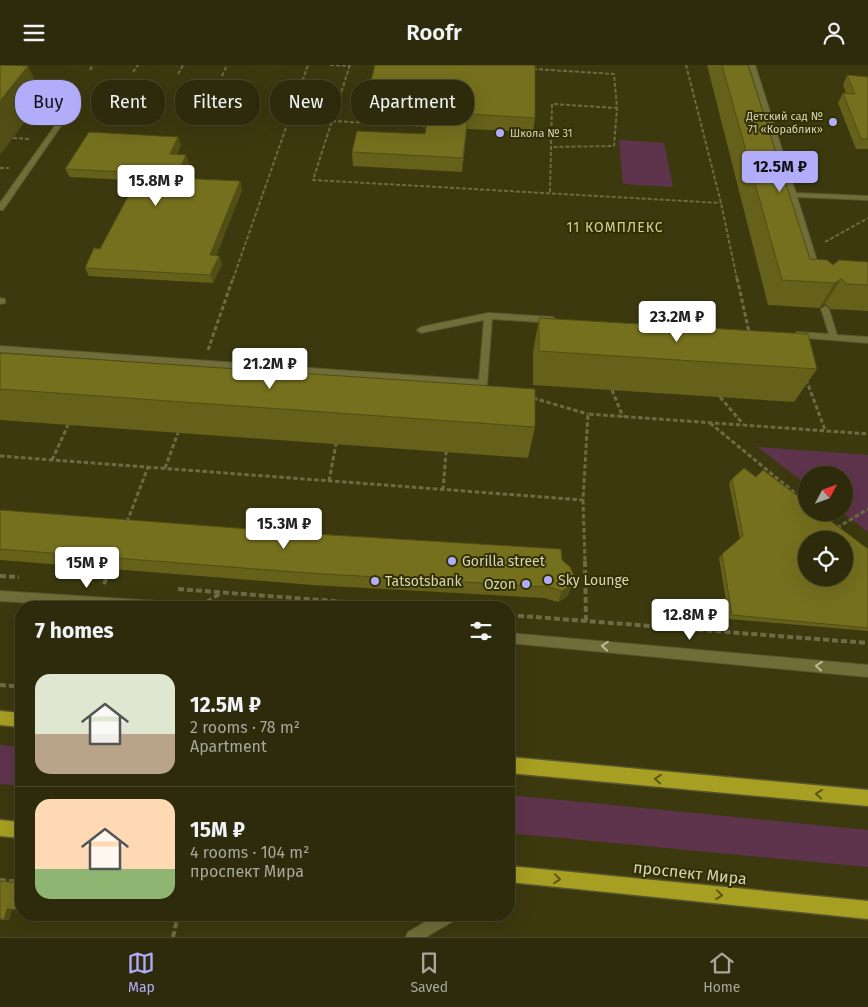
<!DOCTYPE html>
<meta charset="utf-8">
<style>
:root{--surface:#2d2b0b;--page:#393719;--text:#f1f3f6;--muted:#a7a79d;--line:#48472c;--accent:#b1adfa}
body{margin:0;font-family:"Fira Sans",sans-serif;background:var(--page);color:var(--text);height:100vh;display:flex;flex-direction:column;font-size:19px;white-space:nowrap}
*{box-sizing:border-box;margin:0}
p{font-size:16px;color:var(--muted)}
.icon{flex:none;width:28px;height:28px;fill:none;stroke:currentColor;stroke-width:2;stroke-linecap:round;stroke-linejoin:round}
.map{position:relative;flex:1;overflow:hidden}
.panel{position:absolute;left:15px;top:536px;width:500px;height:320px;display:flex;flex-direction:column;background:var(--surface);border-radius:20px;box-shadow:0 5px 20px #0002,0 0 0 1px var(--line)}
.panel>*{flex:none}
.banner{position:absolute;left:15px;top:15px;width:500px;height:45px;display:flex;gap:10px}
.needle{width:32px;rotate:49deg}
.controls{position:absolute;left:798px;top:401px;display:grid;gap:10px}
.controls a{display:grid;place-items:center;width:55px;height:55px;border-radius:50%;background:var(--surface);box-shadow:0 5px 20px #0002,0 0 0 1px var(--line);font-size:25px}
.price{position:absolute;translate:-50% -42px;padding:0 11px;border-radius:5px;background:#fff;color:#222;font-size:16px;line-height:32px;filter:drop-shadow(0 1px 2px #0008)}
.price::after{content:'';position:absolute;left:50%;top:30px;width:15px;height:11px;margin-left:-8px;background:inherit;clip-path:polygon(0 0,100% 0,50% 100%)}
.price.active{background:var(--accent);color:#111}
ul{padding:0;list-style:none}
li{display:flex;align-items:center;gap:15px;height:125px;padding:0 20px}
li+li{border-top:1px solid var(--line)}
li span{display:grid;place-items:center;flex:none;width:140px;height:100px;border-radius:15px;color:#555}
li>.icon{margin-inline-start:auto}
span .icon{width:60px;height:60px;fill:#fffc;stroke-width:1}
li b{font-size:21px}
h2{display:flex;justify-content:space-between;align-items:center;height:60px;padding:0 20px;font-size:21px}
.tag{padding:0 18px;border-radius:20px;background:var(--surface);box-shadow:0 5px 20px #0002,0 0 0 1px var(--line);font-size:18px;line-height:45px}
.tag.active{background:var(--accent);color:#111}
header{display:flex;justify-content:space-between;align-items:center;height:65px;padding:0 20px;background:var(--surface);font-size:22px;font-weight:600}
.tab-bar{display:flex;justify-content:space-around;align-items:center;height:70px;border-top:1px solid var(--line);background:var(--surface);font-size:14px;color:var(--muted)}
.tab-bar a{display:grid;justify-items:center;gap:2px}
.tab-bar .active{color:var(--accent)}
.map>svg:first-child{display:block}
.green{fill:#5e344c}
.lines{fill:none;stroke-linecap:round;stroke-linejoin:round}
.service-casing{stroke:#58552e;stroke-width:2}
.minor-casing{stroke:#58552e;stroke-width:2}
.primary-casing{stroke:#58552e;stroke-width:3}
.path-far2{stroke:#6d6b45;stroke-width:2;stroke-dasharray:4 2;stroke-linecap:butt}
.path-far1{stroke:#6d6b45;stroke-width:3;stroke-dasharray:4.5 2.5;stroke-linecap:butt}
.path{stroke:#6d6b45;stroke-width:4;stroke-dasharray:6 3;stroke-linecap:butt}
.service{fill:#706d39;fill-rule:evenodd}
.minor{fill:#706d39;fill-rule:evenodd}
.primary{fill:#a79f22;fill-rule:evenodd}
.wall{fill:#65601a}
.shaded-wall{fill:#524e15}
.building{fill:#75701e;stroke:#524e15;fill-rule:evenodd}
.oneway{stroke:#bcbc99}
.oneway2{stroke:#5b560e}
.poi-dot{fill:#b1adfa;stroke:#322f03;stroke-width:2}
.labels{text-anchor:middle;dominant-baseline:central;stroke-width:4;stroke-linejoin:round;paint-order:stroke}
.far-poi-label{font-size:11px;fill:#d6d6b9;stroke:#322f03;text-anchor:end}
.far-quarter-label{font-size:14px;letter-spacing:1px;fill:#d1ce95;stroke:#322f03}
.poi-label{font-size:14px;fill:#d6d6b9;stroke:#322f03;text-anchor:start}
.near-street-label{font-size:16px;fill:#d6d6b9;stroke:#322f03}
</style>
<header><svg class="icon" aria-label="menu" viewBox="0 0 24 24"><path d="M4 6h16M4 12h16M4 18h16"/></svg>Roofr<svg class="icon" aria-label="person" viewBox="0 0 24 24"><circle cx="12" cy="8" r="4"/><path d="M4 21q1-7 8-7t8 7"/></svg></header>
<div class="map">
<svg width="868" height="872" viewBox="0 0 868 872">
<rect width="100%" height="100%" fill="#3c390f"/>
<path class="green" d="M619 75 664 78 673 122 623 119Z
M757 382 868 390V467L843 448 844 410H806V419Z
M0 680 21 682V721L0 719Z
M509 730 868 765V802L509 768Z"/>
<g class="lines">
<defs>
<path id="service" d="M749 0H755L796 128 868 131V135L797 132 819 202 822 204 821 206 816 207 812 204Z
M69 41 74 42 3 145H0V138Z
M0 233 5 234V238L0 239Z
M825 241 829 244 837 270 868 272V278L794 272 793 270 797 267 829 269 821 244Z
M488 248 553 252 557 255 553 258 492 254 487 319 483 322 0 287V281L479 315 484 255 421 268 417 265 421 262Z"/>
<path id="minor" d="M0 526 173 537 177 538 178 542H101L0 536Z
M509 568 868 600V612L509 578Z
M437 850H457L455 855 426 872H406L408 867Z"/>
<path id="primary" d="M0 646 21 648V662L0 660Z
M509 692 868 725V741L509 708Z
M0 755 21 757V773L0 771Z
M509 801 868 836V854L509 817Z"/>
</defs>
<use href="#service" class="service-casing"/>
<use href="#minor" class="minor-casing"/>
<use href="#primary" class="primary-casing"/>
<path class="path-far2" d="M330 0 350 1
M350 0 313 115 721 138
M686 0 721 138 737 214
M533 4 614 9 617 43 614 81 551 82
M90 5 93 0
M133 7 138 0
M178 9 183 0
M222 11 227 0
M34 45 51 46
M332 56 429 61
M13 73 30 74
M0 103H9
M550 127 552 39 617 43
M825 177 868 153
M233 214 308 0"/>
<path class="path-far1" d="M737 213 749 267
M208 285 233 213
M806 314 825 365
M612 325 623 352
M720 332 743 359
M533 333 588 349
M710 358 806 437
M0 391 583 435 588 349 868 369
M52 395 68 360
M165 403 178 368
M329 416 336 379
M443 425 446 387
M583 435 585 497
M127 457 148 402
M837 463 868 444"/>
<path class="path" d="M585 496 586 556
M0 511 19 512
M104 519 110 505
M178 524 411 542
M199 542 221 528
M509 550 868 578
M0 620 14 621 21 605
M0 815 21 817
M173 872 178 850"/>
<use href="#service" class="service"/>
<use href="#minor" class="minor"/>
<use href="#primary" class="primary"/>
</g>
<path class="wall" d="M375 0 535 53 533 67 467 64 462 107 353 101 352 87 425 69 429 45 369 42 368 28Z
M707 0H748L810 194 833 200 868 197V246L831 244 825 239 819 243 768 240Z
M847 10 868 12V84H856L838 38 843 28H846L843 20Z
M178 72 181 80 177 89 189 98 182 113 240 116 242 125 216 191H219L222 199 213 218 89 211 85 203 100 184 136 118 128 117 127 115 70 112 65 104Z
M539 253 817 304 794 337 533 320V287Z
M0 288 535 362 528 393 0 355Z
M756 412 868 484V566L729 554 719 493 722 489 740 474 729 418 732 414Z
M0 445 562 495 568 531 558 537 544 533 312 520 0 495Z"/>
<path class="shaded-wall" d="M28 1 43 33 0 90V36Z
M468 49 467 64 462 107 463 93Z
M178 72 181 80 173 98 170 89Z
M186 90 189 98 178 121 175 113Z
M240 116 242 125 213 199 210 190Z
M219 191 222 199 213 218 210 210Z
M841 214 825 239 819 243 835 218Z
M572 520 568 531 558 537 562 526Z
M7 844H13L9 855H4Z"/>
<path class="building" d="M0 0 28 1 0 36Z
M375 0H535V53L468 49 463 93 352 87 357 66 425 69 431 31 368 28Z
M722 0H748L810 194 827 195 833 200 839 195 868 197V220L847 219 841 214 835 218 782 215Z
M847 10 868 12V74H861L843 28 855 29Z
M89 67 178 72 170 89 186 90 175 113 240 116 210 190 219 191 210 210 85 203 94 183 100 184 140 109H124L125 107 65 104Z
M539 253 808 269 817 304 539 286Z
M0 288 535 324V362L0 324Z
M744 403 756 412 763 405 806 437V448H820L868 484V563L732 550 722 489 743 471 732 414ZM806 475H844V512H806Z
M0 445 315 469 561 484 562 495 570 502 574 511 572 520 562 526 548 522 308 508 0 484Z
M0 816 21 818V845L7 844 4 855 0 854Z"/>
<defs><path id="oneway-chevron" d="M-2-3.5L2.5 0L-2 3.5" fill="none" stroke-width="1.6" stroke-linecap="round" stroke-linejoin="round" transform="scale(1.25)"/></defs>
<g class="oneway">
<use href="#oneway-chevron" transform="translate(605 581) rotate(-175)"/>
<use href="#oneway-chevron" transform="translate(819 601) rotate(-175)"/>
</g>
<g class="oneway2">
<use href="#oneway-chevron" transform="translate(658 714) rotate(-175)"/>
<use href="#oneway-chevron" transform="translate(819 729) rotate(-175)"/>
<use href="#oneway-chevron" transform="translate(557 814) rotate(6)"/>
<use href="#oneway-chevron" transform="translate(719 830) rotate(6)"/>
</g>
<g class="poi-dot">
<circle cx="833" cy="57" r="5"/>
<circle cx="500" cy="68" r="5"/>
<circle cx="452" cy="496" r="5"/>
<circle cx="548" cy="515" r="5"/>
<circle cx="375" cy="516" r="5"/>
<circle cx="526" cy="519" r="5"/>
</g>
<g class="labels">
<g class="far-poi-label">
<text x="823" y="51">Детский сад №<tspan x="823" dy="13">71 «Кораблик»</tspan></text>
<text x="510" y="68" text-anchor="start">Школа № 31</text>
</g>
<g class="far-quarter-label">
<text x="615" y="162">11 КОМПЛЕКС</text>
</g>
<g class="poi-label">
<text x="462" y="496">Gorilla street</text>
<text x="558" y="515">Sky Lounge</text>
<text x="385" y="516">Tatsotsbank</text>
<text x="516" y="519" text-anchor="end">Ozon</text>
</g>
<g class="near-street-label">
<text transform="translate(690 808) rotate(6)">проспект Мира</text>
</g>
</g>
</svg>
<div class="controls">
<a><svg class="needle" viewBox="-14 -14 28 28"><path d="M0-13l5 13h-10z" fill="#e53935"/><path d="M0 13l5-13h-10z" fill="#a7a79d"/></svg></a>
<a><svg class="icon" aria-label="locate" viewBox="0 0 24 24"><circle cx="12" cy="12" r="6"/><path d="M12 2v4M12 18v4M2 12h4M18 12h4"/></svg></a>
</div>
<b class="price active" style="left:780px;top:128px">12.5M ₽</b>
<b class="price" style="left:156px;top:142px">15.8M ₽</b>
<b class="price" style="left:677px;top:278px">23.2M ₽</b>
<b class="price" style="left:270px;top:325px">21.2M ₽</b>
<b class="price" style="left:284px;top:485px">15.3M ₽</b>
<b class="price" style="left:87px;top:524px">15M ₽</b>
<b class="price" style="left:690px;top:576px">12.8M ₽</b>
<div class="banner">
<a class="tag active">Buy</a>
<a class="tag">Rent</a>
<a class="tag">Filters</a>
<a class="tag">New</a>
<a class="tag">Apartment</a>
</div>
<section class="panel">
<h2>7 homes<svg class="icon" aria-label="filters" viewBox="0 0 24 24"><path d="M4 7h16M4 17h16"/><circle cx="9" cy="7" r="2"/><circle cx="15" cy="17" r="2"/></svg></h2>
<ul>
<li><span style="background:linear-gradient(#dfe7d0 60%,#b9a48a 0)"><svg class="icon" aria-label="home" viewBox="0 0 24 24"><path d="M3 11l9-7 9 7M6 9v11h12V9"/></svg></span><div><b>12.5M ₽</b><p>2 rooms · 78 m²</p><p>Apartment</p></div></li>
<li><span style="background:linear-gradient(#ffd9b3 70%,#8fb573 0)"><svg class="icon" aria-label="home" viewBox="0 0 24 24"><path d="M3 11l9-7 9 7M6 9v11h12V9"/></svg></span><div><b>15M ₽</b><p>4 rooms · 104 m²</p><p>проспект Мира</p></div></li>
</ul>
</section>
</div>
<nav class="tab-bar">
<a class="active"><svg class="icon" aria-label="map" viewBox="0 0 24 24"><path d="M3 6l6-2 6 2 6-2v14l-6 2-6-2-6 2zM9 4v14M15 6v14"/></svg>Map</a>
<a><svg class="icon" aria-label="saved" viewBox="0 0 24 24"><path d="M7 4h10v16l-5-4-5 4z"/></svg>Saved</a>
<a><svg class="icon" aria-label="home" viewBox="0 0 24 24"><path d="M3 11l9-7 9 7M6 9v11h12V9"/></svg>Home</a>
</nav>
